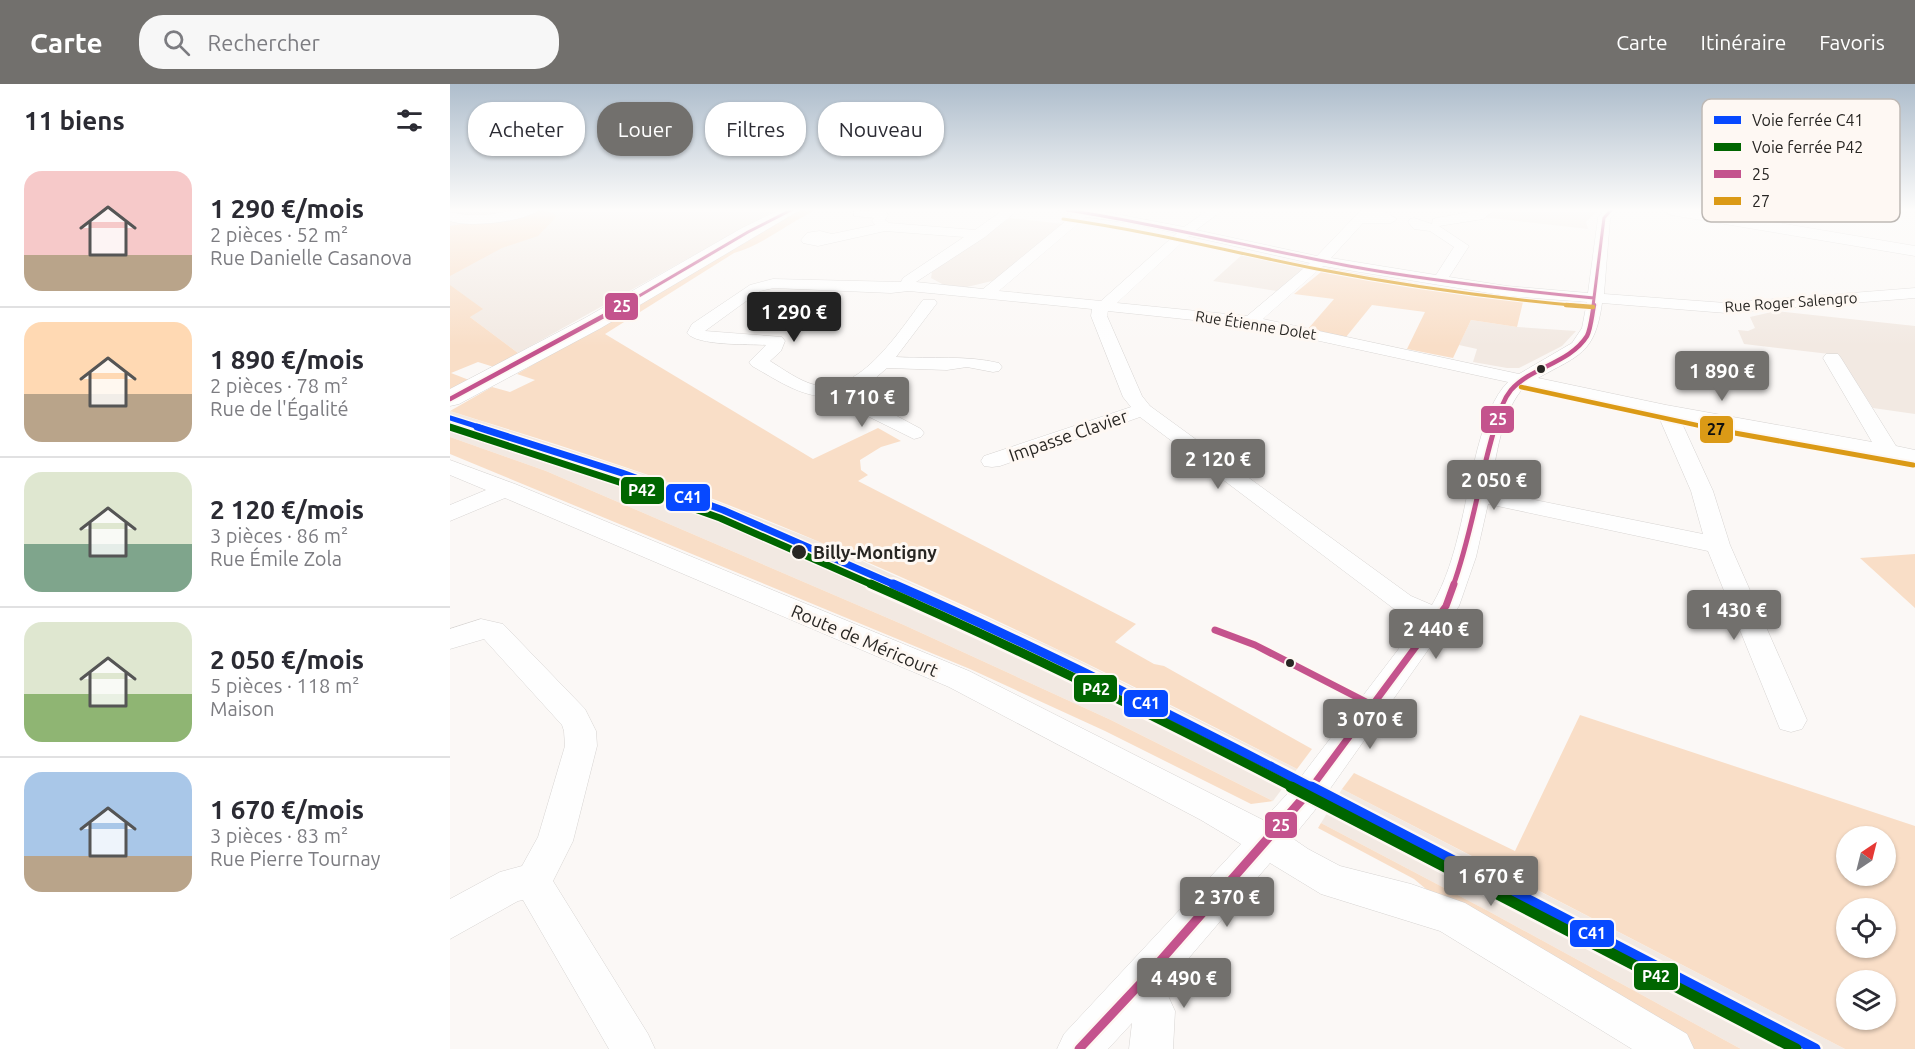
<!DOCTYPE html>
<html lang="fr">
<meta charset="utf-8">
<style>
:root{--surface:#fff;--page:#f7f7f7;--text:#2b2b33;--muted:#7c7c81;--line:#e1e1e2;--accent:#72706d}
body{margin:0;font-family:Ubuntu,sans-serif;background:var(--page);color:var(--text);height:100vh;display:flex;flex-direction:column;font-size:22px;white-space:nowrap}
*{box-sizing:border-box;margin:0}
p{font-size:20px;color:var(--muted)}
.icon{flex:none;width:33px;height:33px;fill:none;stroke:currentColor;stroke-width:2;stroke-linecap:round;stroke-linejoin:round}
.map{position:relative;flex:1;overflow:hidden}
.side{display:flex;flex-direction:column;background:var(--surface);width:450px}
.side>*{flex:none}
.banner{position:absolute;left:18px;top:18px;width:570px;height:54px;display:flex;gap:12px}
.needle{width:39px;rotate:35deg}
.buttons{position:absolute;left:1386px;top:742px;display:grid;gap:12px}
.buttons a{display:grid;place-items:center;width:60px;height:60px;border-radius:50%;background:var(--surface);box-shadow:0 2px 4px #0004;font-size:30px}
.price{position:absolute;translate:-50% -51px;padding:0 14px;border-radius:6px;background:var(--accent);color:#fff;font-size:20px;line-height:39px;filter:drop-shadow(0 2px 3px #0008)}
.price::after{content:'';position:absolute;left:50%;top:36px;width:18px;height:14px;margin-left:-9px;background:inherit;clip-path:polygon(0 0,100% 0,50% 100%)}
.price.current{background:#222;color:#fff}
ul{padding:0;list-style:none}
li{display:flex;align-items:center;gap:18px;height:150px;padding:0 24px}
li+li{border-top:2px solid var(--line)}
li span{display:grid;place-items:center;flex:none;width:168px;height:120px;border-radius:18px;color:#555}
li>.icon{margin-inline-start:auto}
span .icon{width:72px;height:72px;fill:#fffc;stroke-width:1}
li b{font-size:26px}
h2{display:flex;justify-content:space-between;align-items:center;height:72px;padding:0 24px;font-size:26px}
.tag{padding:0 21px;border-radius:24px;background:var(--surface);box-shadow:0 2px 4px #0004;font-size:21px;line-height:54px}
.tag.current{background:var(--accent);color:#fff}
header{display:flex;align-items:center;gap:36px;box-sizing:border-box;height:84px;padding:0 30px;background:var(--accent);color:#fff}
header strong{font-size:28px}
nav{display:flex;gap:33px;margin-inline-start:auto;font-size:21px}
.search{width:420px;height:54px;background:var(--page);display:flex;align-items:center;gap:15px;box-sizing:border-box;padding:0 21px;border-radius:24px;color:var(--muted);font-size:22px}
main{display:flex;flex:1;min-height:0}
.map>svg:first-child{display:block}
.built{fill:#f2e9e2}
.green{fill:#f9dec7;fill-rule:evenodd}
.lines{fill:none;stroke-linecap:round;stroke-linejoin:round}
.minor-casing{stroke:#d7d4d2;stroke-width:1}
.major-casing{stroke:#d7d4d2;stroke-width:1}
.minor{fill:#fefefe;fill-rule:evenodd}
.major{fill:#fefefe;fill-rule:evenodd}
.bus-1-far4-casing{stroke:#fef8f3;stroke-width:5}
.bus-1-far3-casing{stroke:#fef8f3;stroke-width:8}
.bus-1-far2-casing{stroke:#fef8f3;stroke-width:9}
.bus-1-far1-casing{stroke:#fef8f3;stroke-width:11}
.bus-1-casing{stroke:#fef8f3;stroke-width:14}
.bus-2-far2-casing{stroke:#fef8f3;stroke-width:5}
.bus-2-far1-casing{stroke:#fef8f3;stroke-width:8}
.bus-2-casing{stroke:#fef8f3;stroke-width:9}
.bus-1-far4{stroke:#c4538d;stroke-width:3}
.bus-1-far3{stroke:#c4538d;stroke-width:4.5}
.bus-1-far2{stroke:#c4538d;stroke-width:5}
.bus-1-far1{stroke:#c4538d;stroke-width:7}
.bus-1{stroke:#c4538d;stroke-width:9}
.bus-2-far2{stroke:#db9a16;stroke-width:3}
.bus-2-far1{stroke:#db9a16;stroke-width:4.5}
.bus-2{stroke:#db9a16;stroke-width:5}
.rail-1-far3-casing{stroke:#fef8f3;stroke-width:8}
.rail-1-far2-casing{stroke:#fef8f3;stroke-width:10}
.rail-1-far1-casing{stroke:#fef8f3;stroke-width:14}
.rail-1-casing{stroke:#fef8f3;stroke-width:16}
.rail-2-far3-casing{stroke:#fef8f3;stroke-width:8}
.rail-2-far2-casing{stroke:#fef8f3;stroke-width:10}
.rail-2-far1-casing{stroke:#fef8f3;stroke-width:14}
.rail-2-casing{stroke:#fef8f3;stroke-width:16}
.rail-1-far3{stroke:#0749ff;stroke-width:5}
.rail-1-far2{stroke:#0749ff;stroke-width:7}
.rail-1-far1{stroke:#0749ff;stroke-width:9}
.rail-1{stroke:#0749ff;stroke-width:11}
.rail-2-far3{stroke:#060;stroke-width:5}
.rail-2-far2{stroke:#060;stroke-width:7}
.rail-2-far1{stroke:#060;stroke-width:9}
.rail-2{stroke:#060;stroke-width:11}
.bus-dot{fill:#282623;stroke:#fef8f3;stroke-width:2}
.labels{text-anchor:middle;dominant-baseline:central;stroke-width:6;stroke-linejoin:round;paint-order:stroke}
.far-street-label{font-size:15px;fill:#282623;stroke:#fef8f3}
.street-label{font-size:18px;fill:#282623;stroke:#fef8f3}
.stop-label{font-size:18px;font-weight:bold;fill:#282623;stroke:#fef8f3;text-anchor:start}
.key{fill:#fef8f3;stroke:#beb9b5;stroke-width:1.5}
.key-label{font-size:16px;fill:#282623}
.line-badge{stroke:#fef8f3;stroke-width:2}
.badge-label{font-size:16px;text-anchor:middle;font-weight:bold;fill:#fff}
.pale-badge-label{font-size:16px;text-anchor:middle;font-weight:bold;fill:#111}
</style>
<header>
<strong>Carte</strong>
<div class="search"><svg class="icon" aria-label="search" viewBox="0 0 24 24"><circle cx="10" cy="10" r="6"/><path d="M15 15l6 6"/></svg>Rechercher</div>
<nav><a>Carte</a><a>Itinéraire</a><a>Favoris</a></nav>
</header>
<main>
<section class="side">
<h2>11 biens<svg class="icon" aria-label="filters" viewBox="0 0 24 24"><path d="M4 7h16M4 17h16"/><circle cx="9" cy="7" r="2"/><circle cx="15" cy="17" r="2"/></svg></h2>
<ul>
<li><span style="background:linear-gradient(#f6c9c9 70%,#b9a48a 0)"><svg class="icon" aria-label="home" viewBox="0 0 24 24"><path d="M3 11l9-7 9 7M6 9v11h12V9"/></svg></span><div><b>1 290 €/mois</b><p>2 pièces · 52 m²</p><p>Rue Danielle Casanova</p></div></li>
<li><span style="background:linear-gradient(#ffd9b3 60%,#b9a48a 0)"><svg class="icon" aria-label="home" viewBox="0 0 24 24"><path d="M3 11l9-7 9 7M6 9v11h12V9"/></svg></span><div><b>1 890 €/mois</b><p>2 pièces · 78 m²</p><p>Rue de l'Égalité</p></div></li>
<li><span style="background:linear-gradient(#dfe7d0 60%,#7fa58c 0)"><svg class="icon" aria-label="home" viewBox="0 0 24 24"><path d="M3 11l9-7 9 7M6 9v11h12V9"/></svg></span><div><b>2 120 €/mois</b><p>3 pièces · 86 m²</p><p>Rue Émile Zola</p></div></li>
<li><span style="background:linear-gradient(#dfe7d0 60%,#8fb573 0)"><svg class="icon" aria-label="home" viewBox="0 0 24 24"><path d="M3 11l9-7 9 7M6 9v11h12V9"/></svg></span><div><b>2 050 €/mois</b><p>5 pièces · 118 m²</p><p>Maison</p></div></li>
<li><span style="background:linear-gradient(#a9c7e8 70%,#b9a48a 0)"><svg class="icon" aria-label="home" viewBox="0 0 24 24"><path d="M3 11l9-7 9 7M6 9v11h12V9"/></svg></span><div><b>1 670 €/mois</b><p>3 pièces · 83 m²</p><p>Rue Pierre Tournay</p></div></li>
</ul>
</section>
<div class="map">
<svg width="1465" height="965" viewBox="0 0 1465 965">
<rect width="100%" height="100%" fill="#fbf8f6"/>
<path class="built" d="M0 126H325L68 269 0 218Z
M1028 126H1148L1136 138 1138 145 1033 133Z
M560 134 614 140 546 196 517 203 494 201 481 194 482 188Z
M794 169 859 180 827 207 763 197Z
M1326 227 1465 242V330L1423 324 1388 271 1294 260 1288 246 1298 247 1305 244 1300 233Z
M1021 236 1067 243 1126 247 1112 262 1069 284H1057L1023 278 1027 265 1009 261Z
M0 327 209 395 377 461 608 566 847 685 823 717 661 636 454 541 96 387 0 353Z
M892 705 1054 789 1395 965H1291L1040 828 871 739Z"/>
<path class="green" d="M94 126 104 130 106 133 88 152 52 164 0 192V142Z
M349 126H366C338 139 313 161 284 169L155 250 363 375 428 344 451 357 431 363 410 376 411 386 418 391 408 397 686 540 665 558 704 580 714 582 862 665 847 685C662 590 475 498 281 422 189 385 95 357 0 327L42 303 60 308 85 296 67 290Z
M876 184 1073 218 1067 243 1021 236 1003 274 957 265 975 228 922 221 896 253 857 246 884 215 844 210Z
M0 201 33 225 20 233 68 269 44 283 28 278 1 289 19 296 0 305Z
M0 353 96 387 454 541 661 636 823 717 801 720 655 647 520 585 0 370Z
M1465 470V524L1410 474Z
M1130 631 1465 742V965H1395L892 705 904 689 1065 767ZM1396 753H1436V792H1396ZM1396 825H1436V864H1396ZM1396 897H1436V936H1396Z
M871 739 1040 828 1291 965H1240L988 815 964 795 868 744Z"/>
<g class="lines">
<defs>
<path id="minor" d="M65 126H89C73 138 19 144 0 137V128C23 134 42 131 65 126Z
M404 126 436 128 438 131 435 136 439 139 525 146 553 126H568L535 153 466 198 533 205 623 131 608 126H644L734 143 758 126H773L746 146 867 172 911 126H932L947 135 941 139H913L881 174 986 191 1004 163 980 147 964 145 958 138 960 135 964 134 982 140 983 135 987 134 1030 126H1045L1033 135 989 142 1019 162 999 193 1057 202 1138 209 1148 134 1154 126H1167L1160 135 1154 210 1276 219 1465 204V214L1276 229 1152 219C1145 270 1129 271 1088 294L1216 321 1422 358 1373 274 1376 270H1388L1391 274 1446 362 1465 366V378L1230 335 1263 407 1280 461 1357 636 1352 645 1341 648 1330 645 1258 467 1038 420 1026 473 1009 522 865 726 842 754 858 765 890 782 961 800 1015 819 1237 950 1244 965H1182L990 847 871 810 820 779 714 903 725 927 723 965H679L682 939 658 965H607L614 950 791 760 751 736 499 603 55 414 0 437V421L36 406 0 391V376L65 400 519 587 813 736 841 706 970 537 943 524 690 333 550 382 542 383 534 382 531 377 534 372 681 323 673 313 641 232 642 225 459 207 441 209 324 204 310 207 255 247 332 253 335 257 331 267 320 277C333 285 349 297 365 301 410 311 450 246 473 216H485L487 219 446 273C481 275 516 271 549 279L552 283 549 287 543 288 517 283 497 286 437 284 423 296 402 308 471 345 474 349 471 353 464 355 389 318 386 313C353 315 329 297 302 282L299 278 316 261C299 260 247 262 237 249L242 240 300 201 323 195 451 198 453 194 514 153 435 147 368 162 353 159 351 156 357 149 362 148 370 147 382 150 425 141 422 137 424 134 404 132ZM636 133 680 139 727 149 651 217 549 207ZM739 152 860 179 797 232 667 219ZM873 182 1057 212 1137 218 1132 244 1122 259 1069 290 813 235ZM658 227 801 242 1058 298C1043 313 1036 336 1030 356 1015 408 1010 474 982 521L961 512 700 322 692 312 657 232ZM1075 302 1208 331 1241 407 1253 450 1040 407C1046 373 1051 327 1075 302Z
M31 535 53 540 135 625 146 647 147 662 123 757 103 797 198 950 205 965H159L73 816 68 817 0 855V815L50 788 72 782 88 753 115 662 114 647 112 641 34 555 0 565V545Z"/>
<path id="major" d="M329 126H350L151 244 9 320 0 322V305L135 234 292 144Z
M1213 126H1252L1465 162V172L1221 131Z"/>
</defs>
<use href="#minor" class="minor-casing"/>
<use href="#major" class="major-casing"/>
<use href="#minor" class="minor"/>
<use href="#major" class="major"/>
<defs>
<path id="bus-1-far4" d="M617 126C712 141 805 164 899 182 980 197 1062 206 1144 214
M172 222 298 148 341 126
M1143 222 1154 134 1161 126"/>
<path id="bus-1-far3" d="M0 315 174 221
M1045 344C1049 331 1052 317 1061 306 1081 283 1120 279 1137 252 1141 244 1142 230 1144 221"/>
<path id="bus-1-far2" d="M1003 502C1022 450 1029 395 1045 343"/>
<path id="bus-1-far1" d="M765 546 805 561 924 622
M861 704 996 522 1004 500"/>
<path id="bus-1" d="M629 965 690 900 863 703"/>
<path id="bus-2-far2" d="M613 135C699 147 782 168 867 185 955 202 1043 214 1132 222"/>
<path id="bus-2-far1" d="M1116 221 1143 223
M1071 303 1260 344"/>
<path id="bus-2" d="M1251 343 1463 381"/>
</defs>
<use href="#bus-1-far4" class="bus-1-far4-casing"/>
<use href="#bus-1-far3" class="bus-1-far3-casing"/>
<use href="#bus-1-far2" class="bus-1-far2-casing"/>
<use href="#bus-1-far1" class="bus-1-far1-casing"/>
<use href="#bus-1" class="bus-1-casing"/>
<use href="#bus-2-far2" class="bus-2-far2-casing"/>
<use href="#bus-2-far1" class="bus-2-far1-casing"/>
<use href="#bus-2" class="bus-2-casing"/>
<use href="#bus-1-far4" class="bus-1-far4"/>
<use href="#bus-1-far3" class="bus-1-far3"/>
<use href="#bus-1-far2" class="bus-1-far2"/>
<use href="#bus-1-far1" class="bus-1-far1"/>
<use href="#bus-1" class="bus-1"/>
<use href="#bus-2-far2" class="bus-2-far2"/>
<use href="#bus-2-far1" class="bus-2-far1"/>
<use href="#bus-2" class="bus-2"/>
<defs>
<path id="rail-1-far3" d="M0 334 32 344"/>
<path id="rail-1-far2" d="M27 343 172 389 273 426 447 502"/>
<path id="rail-1-far1" d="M443 500C586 562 725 633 863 704"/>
<path id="rail-1" d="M861 703 1365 965"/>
<path id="rail-2-far3" d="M0 343 4 344"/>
<path id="rail-2-far2" d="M0 343 169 398 270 434 425 502"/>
<path id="rail-2-far1" d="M421 500C565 563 705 632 844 704"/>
<path id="rail-2" d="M841 703 1346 965"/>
</defs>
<use href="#rail-1-far3" class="rail-1-far3-casing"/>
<use href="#rail-1-far2" class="rail-1-far2-casing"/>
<use href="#rail-1-far1" class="rail-1-far1-casing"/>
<use href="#rail-1" class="rail-1-casing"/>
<use href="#rail-2-far3" class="rail-2-far3-casing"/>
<use href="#rail-2-far2" class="rail-2-far2-casing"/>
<use href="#rail-2-far1" class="rail-2-far1-casing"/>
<use href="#rail-2" class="rail-2-casing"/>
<use href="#rail-1-far3" class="rail-1-far3"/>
<use href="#rail-1-far2" class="rail-1-far2"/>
<use href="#rail-1-far1" class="rail-1-far1"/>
<use href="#rail-1" class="rail-1"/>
<use href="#rail-2-far3" class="rail-2-far3"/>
<use href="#rail-2-far2" class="rail-2-far2"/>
<use href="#rail-2-far1" class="rail-2-far1"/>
<use href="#rail-2" class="rail-2"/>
</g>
<linearGradient id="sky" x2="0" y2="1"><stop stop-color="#aebdcc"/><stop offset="0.48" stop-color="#fdfcfb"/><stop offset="1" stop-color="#fdfcfb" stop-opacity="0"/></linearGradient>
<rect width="1465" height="262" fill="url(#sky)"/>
<g class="bus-dot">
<circle cx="1091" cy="285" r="5"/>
<circle cx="349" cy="468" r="8"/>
<circle cx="840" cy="579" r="5"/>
</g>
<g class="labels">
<g class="far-street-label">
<text transform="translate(1341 218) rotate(-4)">Rue Roger Salengro</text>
<text transform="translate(806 241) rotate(9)">Rue Étienne Dolet</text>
</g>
<g class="street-label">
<text transform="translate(618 351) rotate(-19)">Impasse Clavier</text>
<text transform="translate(415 556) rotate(23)">Route de Méricourt</text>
</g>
<g class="stop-label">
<text x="363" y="468">Billy-Montigny</text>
</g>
</g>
<rect x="1252" y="15" width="198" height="123" rx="9" class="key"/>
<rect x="1264" y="32" width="27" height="8" fill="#0749ff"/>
<rect x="1264" y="59" width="27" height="8" fill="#060"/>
<rect x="1264" y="86" width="27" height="8" fill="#c4538d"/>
<rect x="1264" y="113" width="27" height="8" fill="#db9a16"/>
<g class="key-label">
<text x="1302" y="42">Voie ferrée C41</text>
<text x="1302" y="69">Voie ferrée P42</text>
<text x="1302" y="96">25</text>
<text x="1302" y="123">27</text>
</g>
<g class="line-badge">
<rect x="154" y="208" width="35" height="29" rx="6" fill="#c4538d"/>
<rect x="1030" y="321" width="35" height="29" rx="6" fill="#c4538d"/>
<rect x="1249" y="331" width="35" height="29" rx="6" fill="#db9a16"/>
<rect x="170" y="392" width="45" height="29" rx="6" fill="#060"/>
<rect x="215" y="399" width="46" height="29" rx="6" fill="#0749ff"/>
<rect x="623" y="590" width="45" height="29" rx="6" fill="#060"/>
<rect x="673" y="605" width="46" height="29" rx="6" fill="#0749ff"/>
<rect x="814" y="727" width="34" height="28" rx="6" fill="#c4538d"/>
<rect x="1119" y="835" width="46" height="29" rx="6" fill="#0749ff"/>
<rect x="1183" y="878" width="46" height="29" rx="6" fill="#060"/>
</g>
<g class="badge-label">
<text x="172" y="228">25</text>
<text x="1048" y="341">25</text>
<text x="192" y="412">P42</text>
<text x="238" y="419">C41</text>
<text x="646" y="611">P42</text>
<text x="696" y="625">C41</text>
<text x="831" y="747">25</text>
<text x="1142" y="855">C41</text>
<text x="1206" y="898">P42</text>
</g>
<g class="pale-badge-label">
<text x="1266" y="351">27</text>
</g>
</svg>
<div class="buttons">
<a><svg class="needle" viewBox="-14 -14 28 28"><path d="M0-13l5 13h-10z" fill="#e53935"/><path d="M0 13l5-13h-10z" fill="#7c7c81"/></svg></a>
<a><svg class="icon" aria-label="locate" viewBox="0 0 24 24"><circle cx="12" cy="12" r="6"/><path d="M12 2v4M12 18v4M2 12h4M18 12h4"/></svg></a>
<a><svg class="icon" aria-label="layers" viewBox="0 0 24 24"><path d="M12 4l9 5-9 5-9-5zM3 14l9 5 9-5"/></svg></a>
</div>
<b class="price current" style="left:344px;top:259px">1 290 €</b>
<b class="price" style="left:1272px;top:318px">1 890 €</b>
<b class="price" style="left:412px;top:344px">1 710 €</b>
<b class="price" style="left:768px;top:406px">2 120 €</b>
<b class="price" style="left:1044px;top:427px">2 050 €</b>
<b class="price" style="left:1284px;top:557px">1 430 €</b>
<b class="price" style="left:986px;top:576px">2 440 €</b>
<b class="price" style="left:920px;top:666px">3 070 €</b>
<b class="price" style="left:1041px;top:823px">1 670 €</b>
<b class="price" style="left:777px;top:844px">2 370 €</b>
<b class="price" style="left:734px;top:925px">4 490 €</b>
<div class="banner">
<a class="tag">Acheter</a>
<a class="tag current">Louer</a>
<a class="tag">Filtres</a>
<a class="tag">Nouveau</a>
</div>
</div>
</main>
